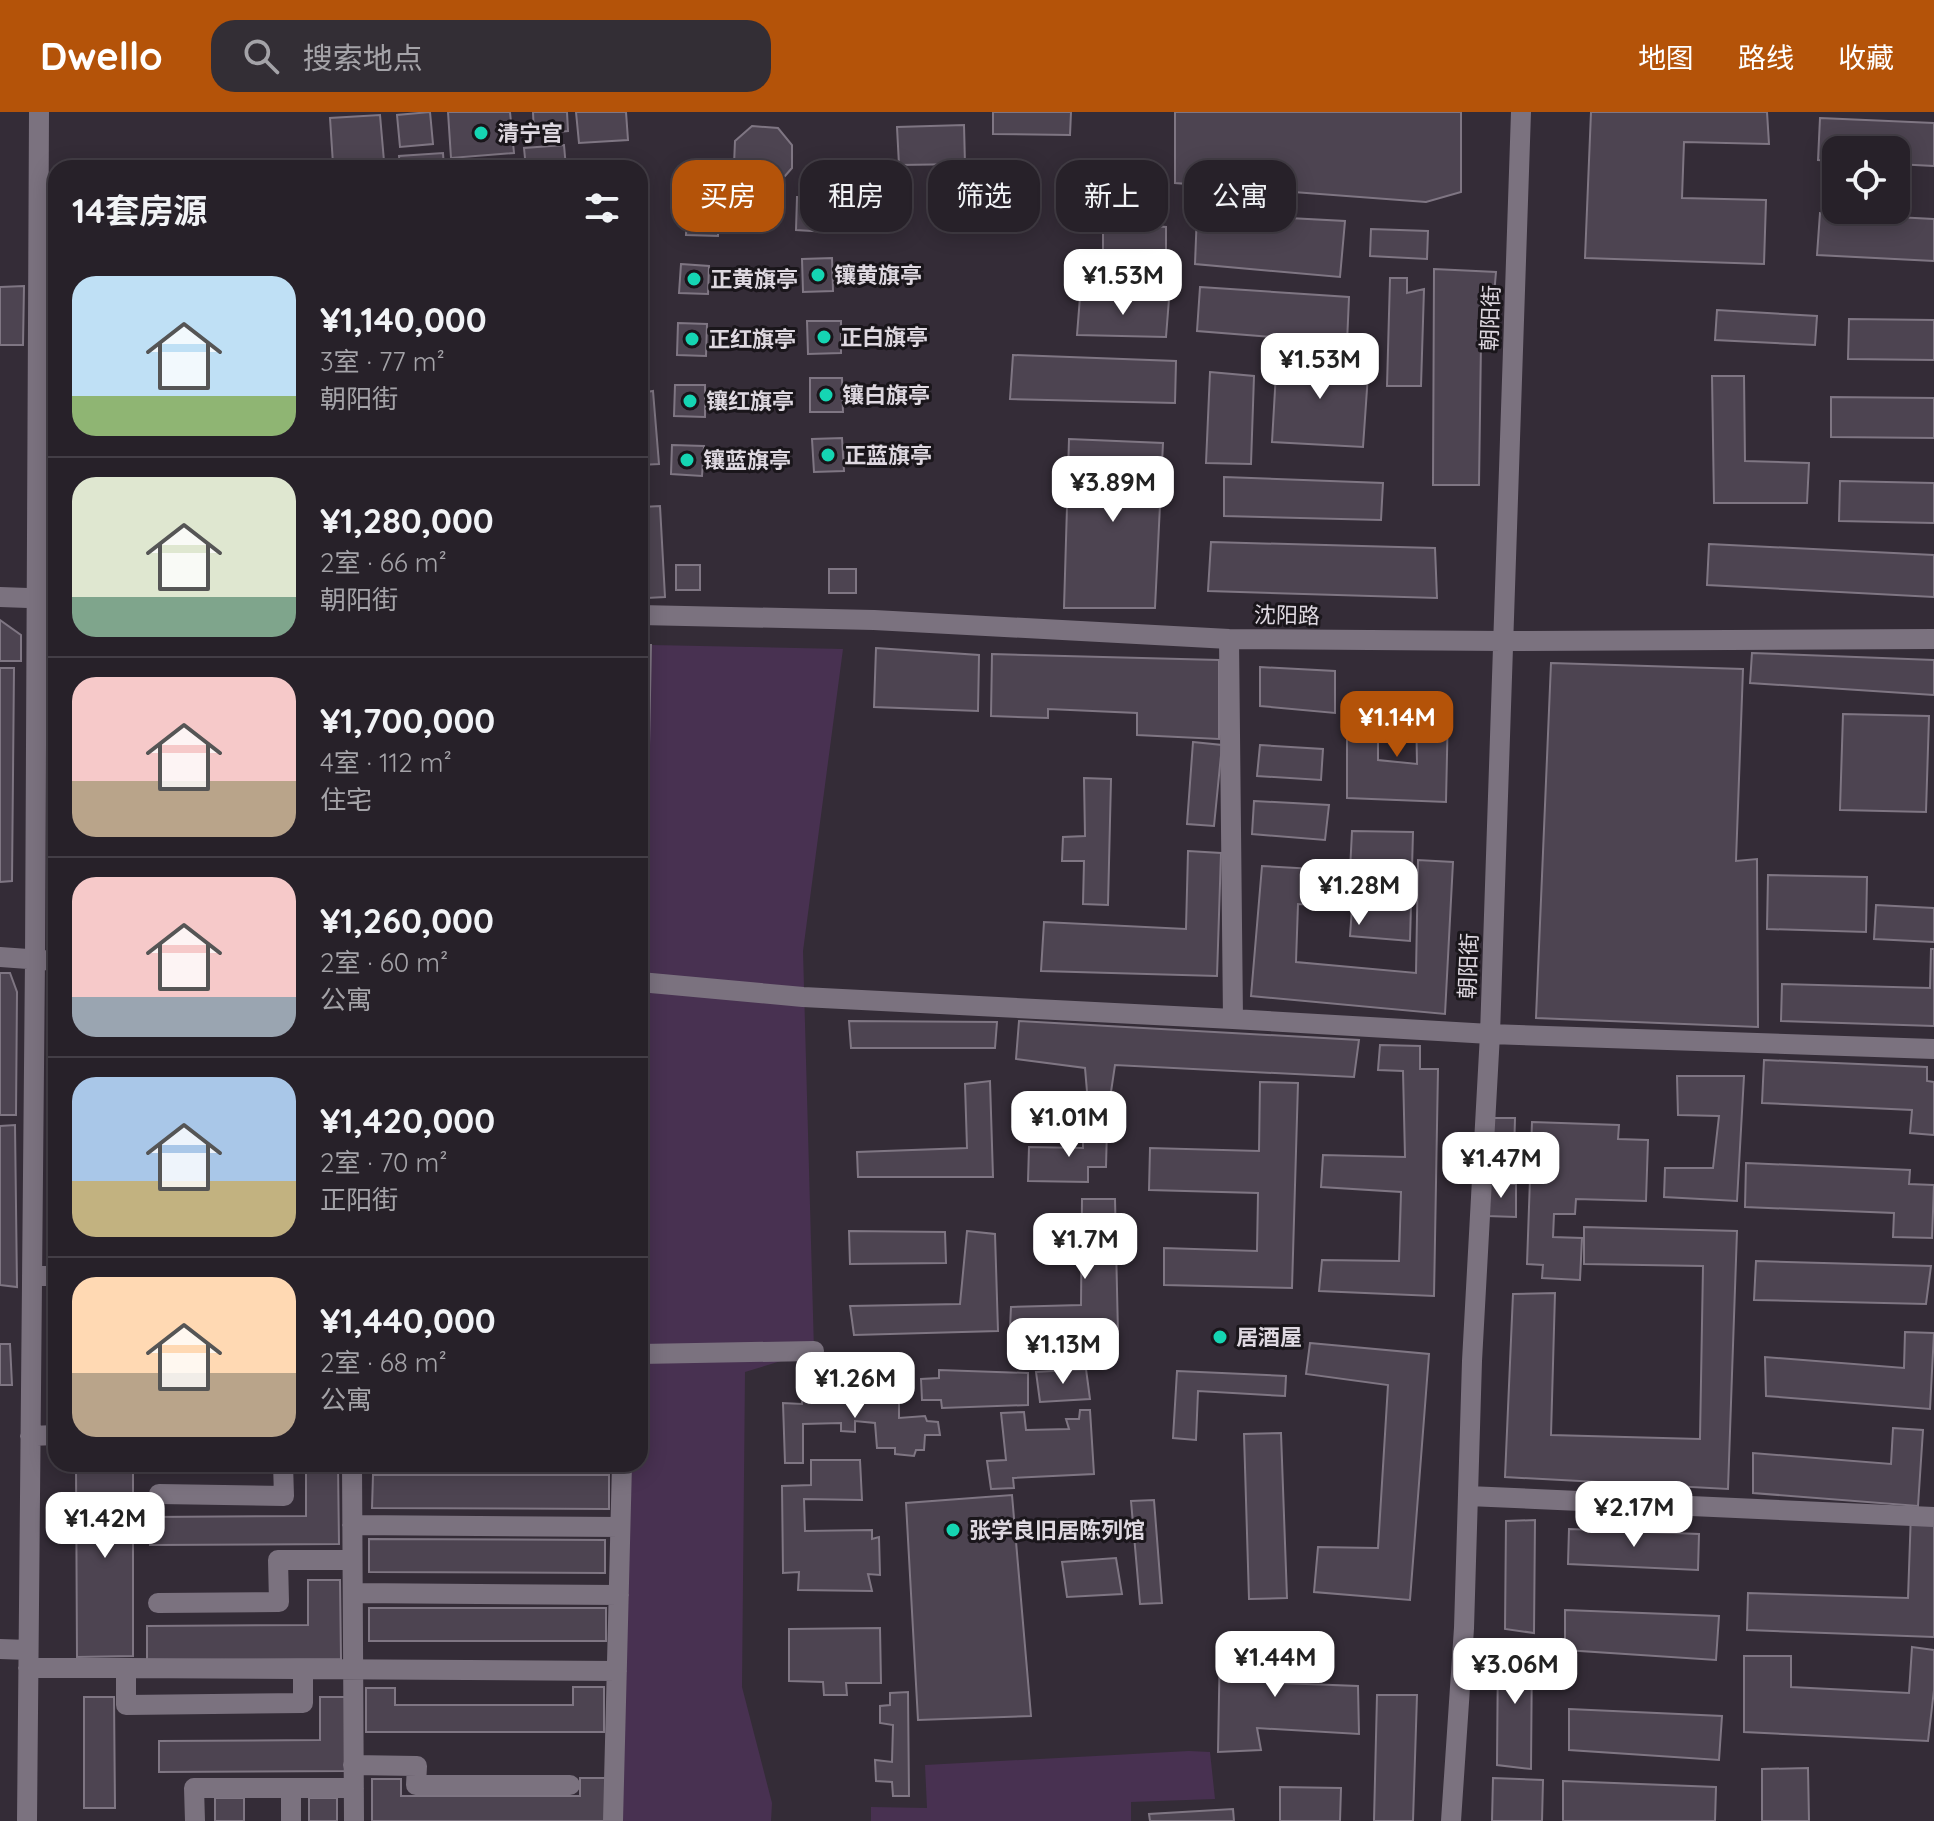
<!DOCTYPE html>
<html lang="zh">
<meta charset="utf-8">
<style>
:root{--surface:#272129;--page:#332e35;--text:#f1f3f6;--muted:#a4a3a8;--line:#433e46;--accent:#b45309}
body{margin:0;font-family:Quicksand,"Noto Sans SC",sans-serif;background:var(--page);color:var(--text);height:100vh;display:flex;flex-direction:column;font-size:30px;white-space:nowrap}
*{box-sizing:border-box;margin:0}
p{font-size:26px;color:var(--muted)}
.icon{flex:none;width:44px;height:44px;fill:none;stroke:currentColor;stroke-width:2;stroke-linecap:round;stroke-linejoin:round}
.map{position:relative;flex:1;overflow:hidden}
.drawer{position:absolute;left:48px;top:48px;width:600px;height:1312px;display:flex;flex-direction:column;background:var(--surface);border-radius:24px;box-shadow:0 4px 20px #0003,0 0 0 2px var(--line)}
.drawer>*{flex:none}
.hud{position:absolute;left:672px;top:48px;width:760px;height:72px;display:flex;gap:16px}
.tools{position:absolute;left:1822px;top:24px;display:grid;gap:16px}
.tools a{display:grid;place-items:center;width:88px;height:88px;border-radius:16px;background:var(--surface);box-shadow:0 4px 20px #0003,0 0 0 2px var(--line);font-size:40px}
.price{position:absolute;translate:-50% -68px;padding:0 18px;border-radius:16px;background:#fff;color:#222;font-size:26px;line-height:52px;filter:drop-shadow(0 2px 4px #0008)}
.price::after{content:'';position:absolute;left:50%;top:48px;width:24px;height:18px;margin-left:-12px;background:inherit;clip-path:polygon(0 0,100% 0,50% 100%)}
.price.selected{background:var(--accent);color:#fff}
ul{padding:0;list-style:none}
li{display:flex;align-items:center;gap:24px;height:200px;padding:0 24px}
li+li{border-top:2px solid var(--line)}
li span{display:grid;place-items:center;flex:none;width:224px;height:160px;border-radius:24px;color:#555}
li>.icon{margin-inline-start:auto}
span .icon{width:96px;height:96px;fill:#fffc;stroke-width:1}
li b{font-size:34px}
h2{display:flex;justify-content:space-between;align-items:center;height:96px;padding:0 24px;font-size:34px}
.tag{padding:0 28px;border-radius:24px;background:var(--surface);box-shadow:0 4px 20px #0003,0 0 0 2px var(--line);font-size:28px;line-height:72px}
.tag.selected{background:var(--accent);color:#fff}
header{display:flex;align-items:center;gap:48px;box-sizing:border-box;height:112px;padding:0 40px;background:var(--accent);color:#fff}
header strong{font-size:38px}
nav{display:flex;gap:44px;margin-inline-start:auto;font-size:28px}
.search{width:560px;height:72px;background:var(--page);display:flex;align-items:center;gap:20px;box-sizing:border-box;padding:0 28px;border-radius:24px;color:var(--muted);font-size:30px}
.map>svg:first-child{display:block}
.green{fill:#483151}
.building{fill:#4d4451;stroke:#7f7683;stroke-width:2}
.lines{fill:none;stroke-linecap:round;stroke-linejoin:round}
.minor{stroke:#7b727f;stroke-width:20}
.poi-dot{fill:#15d5b3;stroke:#1a161b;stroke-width:3}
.labels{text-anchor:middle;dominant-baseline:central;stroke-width:6;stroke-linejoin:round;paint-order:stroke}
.poi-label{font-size:22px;font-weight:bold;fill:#ded8e0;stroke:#1a161b;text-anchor:start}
.street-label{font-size:22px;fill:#ded8e0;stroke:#1a161b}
</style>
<header>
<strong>Dwello</strong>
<div class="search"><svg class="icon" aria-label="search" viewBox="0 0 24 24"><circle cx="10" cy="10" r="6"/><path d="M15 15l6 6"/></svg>搜索地点</div>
<nav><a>地图</a><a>路线</a><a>收藏</a></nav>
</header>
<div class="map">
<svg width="1934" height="1709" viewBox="0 0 1934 1709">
<rect width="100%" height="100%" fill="#342c37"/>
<path class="green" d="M651 533 843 537 803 839 814 1239 745 1260 742 1575 772 1691 771 1709H613L622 1352H640V685L648 683Z
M1189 1639 1210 1640 1215 1687 1131 1690V1709H871V1695L927 1696 925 1653Z"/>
<path class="building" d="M430 0 433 32 400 35 397 3Z
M448 0H510L514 41 451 46Z
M533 0H567L568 19 534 22Z
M576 0H626L628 28 579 31Z
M993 0H1071L1070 23 993 22Z
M1175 0H1461V80L1426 90 1175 71Z
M1591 0H1767L1769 32 1684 30 1682 86 1766 88 1764 152 1585 146Z
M380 3 384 49 333 52 330 6Z
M1820 6 1934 11V54L1896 52V38H1836V49L1818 48Z
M964 13 965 52 899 53 897 15Z
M752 14 778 16 792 33V56L778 72 749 71 734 53 735 29Z
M564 33 566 56H526L524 36Z
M443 41 444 56H400L399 44Z
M328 47 329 56H310L309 48Z
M797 85 829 86 828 120 796 118Z
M688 88 719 90 718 124 686 123Z
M1197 101 1345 109 1340 165 1195 152Z
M1820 101 1934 107V149L1817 143Z
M1103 110 1166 115V157L1103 154Z
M1371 117 1428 119 1427 147 1370 144Z
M832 146 833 179 803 180 802 147Z
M681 152 709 154 708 182 679 181Z
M1434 157 1496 160 1490 228 1481 230 1479 373H1433Z
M1390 166H1407V181L1424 177 1421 274H1387Z
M24 174 23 233H0V175Z
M1200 175 1349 185 1347 231 1197 219Z
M1080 185 1169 187 1166 225 1077 223Z
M1717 198 1817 204 1815 233 1715 228Z
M1849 207 1934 208V248L1848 247Z
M807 209H841V241L808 242Z
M678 211 707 212 706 244 677 243Z
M1013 243 1176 249 1175 291 1010 287Z
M1277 243 1369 248 1363 335 1272 330Z
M1210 260 1254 264 1251 352 1206 351Z
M1712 264H1744L1745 349 1809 351 1807 391H1714Z
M810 266H842L843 300H810Z
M675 273H705V305L674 304Z
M653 279 659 352 640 353V281Z
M1831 285 1934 286V326L1831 325Z
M842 326 844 359 814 360 812 327Z
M1069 327 1163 331 1155 496H1064Z
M672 333 704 334 702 364 671 362Z
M1224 365 1383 371 1381 408 1224 404Z
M1840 369 1934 371V411L1839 409Z
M660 394 665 485 647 486 642 395Z
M1211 430 1435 436 1437 486 1208 479Z
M1709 432 1934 443V485L1707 473Z
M676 453H700V478H676Z
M829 457H856V481H829Z
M0 508 21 523V549H0Z
M640 533H651L648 684H640Z
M876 536 979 543 978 599 874 595Z
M1752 541 1934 548V583L1750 571Z
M992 542 1219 548V627L1137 623V601L1048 597V606L991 604Z
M1551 551 1743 557 1736 749 1757 747 1758 915 1536 906Z
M1260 555 1335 559V601L1260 594Z
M0 556H14L12 769 0 770Z
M1378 592V648L1417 652 1416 596H1448L1446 690 1347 686V594Z
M1843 602 1929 604 1926 700 1840 698Z
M1193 630 1222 633 1214 714 1187 712Z
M1260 633 1323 637 1321 668 1257 664Z
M1084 666 1111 667 1108 793 1083 792 1084 749H1062L1063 725 1085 724Z
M1254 689 1329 693 1325 728 1252 722Z
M1352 719 1413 720 1410 829 1350 824 1352 796 1298 792 1296 850 1416 861 1418 748 1453 750 1445 902 1251 884 1262 754 1350 759Z
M1188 739 1221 741 1217 864 1041 859 1044 810 1186 817Z
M1768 763 1867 765 1866 820 1767 817Z
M1876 793 1934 796V830L1874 827Z
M1931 837H1934V914L1781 909 1782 872 1930 876Z
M0 861H10L17 880 16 1003H0Z
M849 909 997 910 995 936H851Z
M1019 909 1359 928 1354 965 1115 953 1108 1000 1089 1003 1085 956 1016 947Z
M1380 933 1420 934V957H1438L1434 1184 1319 1179 1322 1148 1399 1149 1401 1080 1321 1075 1323 1043 1405 1045 1403 959 1378 958Z
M1764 948 1927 955V969L1934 970V1023L1910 1021 1912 998 1762 991Z
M1677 964H1744L1737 1089 1664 1085 1665 1056H1713L1719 1004 1678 1003Z
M990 969 993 1065H858L857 1040 967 1036 965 972Z
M1260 970 1298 971 1292 1176 1164 1173V1136L1257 1139 1258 1081 1149 1078 1150 1036 1259 1039Z
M1485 1006H1515L1514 1043 1485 1042Z
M1532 1010 1619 1013 1618 1027 1648 1028 1646 1089 1576 1087 1575 1102H1554L1553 1125 1582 1126 1580 1168 1542 1166 1543 1153 1527 1152Z
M15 1013 17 1175 0 1173V1014Z
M1083 1016H1107L1106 1055H1088V1070L1028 1069 1029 1035 1083 1036Z
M1746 1051 1910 1058 1909 1072 1934 1073 1932 1126 1893 1125 1894 1101 1745 1095Z
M1485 1071 1516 1072V1105L1487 1104Z
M1082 1087H1115L1118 1222 1010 1216 1011 1195 1081 1193Z
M1584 1115 1737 1119 1728 1377 1505 1365 1513 1182 1555 1181 1551 1323 1700 1327 1703 1154 1584 1152Z
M849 1119 945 1120 946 1151 850 1152Z
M967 1119 995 1122 998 1219 854 1223 850 1194 960 1192Z
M1756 1149 1931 1154 1926 1192 1754 1188Z
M1905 1220 1934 1221 1930 1297 1766 1284 1765 1245 1904 1256Z
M1310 1231 1429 1242 1410 1488 1314 1480 1318 1435 1378 1436 1388 1273 1306 1262Z
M0 1232H10L12 1273H0Z
M1086 1257 1090 1287 1040 1290 1036 1260Z
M939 1258 1028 1261V1293L942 1296 941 1288H922L921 1267 939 1266Z
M1177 1259 1286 1264 1285 1284 1198 1279 1196 1328 1173 1326Z
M803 1272H821V1284L858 1283V1276L872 1277V1284L899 1283V1306L925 1304 927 1309 938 1310 940 1323H925L924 1338H916L914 1344 895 1342V1336H877L875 1311 855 1309V1320L841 1319V1311L803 1312V1351H785L783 1291 802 1292Z
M1080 1298H1090L1094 1362 1013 1366 1014 1376 991 1377 987 1349 1006 1348 1001 1301 1024 1300 1026 1318 1069 1317 1066 1307H1079Z
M1893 1316 1923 1318 1918 1394 1753 1381V1341L1891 1352Z
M1281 1321 1287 1486 1249 1487 1244 1322Z
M811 1348H860L862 1388 804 1387 805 1419 872 1418V1427L879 1425 880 1463 868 1462 872 1479 798 1478 799 1460 783 1461 782 1374 811 1373Z
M76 1352H133V1544L77 1545Z
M306 1352H338L339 1432 150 1433V1405L306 1404Z
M373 1363H609V1397L372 1396Z
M1012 1383 1031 1604 918 1608 906 1391Z
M1154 1388 1162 1491 1140 1492 1131 1389Z
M1911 1400 1934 1401V1525L1747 1518 1748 1481 1908 1486Z
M1535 1408 1534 1521 1505 1517 1506 1409Z
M1569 1417 1699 1422 1698 1458 1568 1452Z
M369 1427 605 1428V1461L369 1460Z
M1116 1446 1122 1482 1067 1485 1062 1450Z
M308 1468H340L341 1547 147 1548V1514L308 1513Z
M369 1496H606V1529H369Z
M1565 1498 1719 1504 1716 1548 1565 1538Z
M880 1516 881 1571H846L847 1583H824L823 1570 789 1569V1517Z
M1220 1530 1278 1531 1280 1571 1358 1574 1359 1622 1257 1616 1261 1638 1218 1640Z
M1532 1533 1531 1657 1497 1653 1498 1534Z
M1912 1535 1934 1538V1578L1928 1629 1744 1620V1544H1791V1575L1909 1581Z
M573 1575H604V1620H366V1576H395V1593H573Z
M908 1580 909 1684H893L892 1670 876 1669 875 1648 892 1650 893 1613 880 1611V1594L890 1593V1581Z
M1377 1583H1417L1413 1709H1374Z
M84 1585H114L115 1696H84Z
M320 1585H345L346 1659 159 1660V1629L320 1628Z
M1569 1597 1722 1604 1719 1648 1569 1638Z
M1808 1656 1809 1709H1762V1657Z
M580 1666H611V1709H372V1667H401V1684H580Z
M1493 1666 1543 1668 1542 1709H1492Z
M1563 1669 1716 1675 1715 1709H1563Z
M1280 1675 1341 1676 1340 1709H1280Z
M215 1686H244V1709H215Z
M309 1686H337V1709H309Z
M1233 1697 1234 1709H1150L1149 1702Z"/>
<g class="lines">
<path class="minor" d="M0 485 56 487
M640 503 874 508 1229 527 1503 529 1934 527
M1229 527 1233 907
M0 845 56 849
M640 870 803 885 1233 907 1490 922 1934 937
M32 1164H56
M640 1242 814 1239
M30 1324 56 1323
M352 1352 354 1709
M159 1382 284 1384 283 1352
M1468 1384 1934 1405
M352 1413 620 1415
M353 1481 619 1483
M158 1491 279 1490 278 1448H352
M0 1537 28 1538
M28 1556H126V1593L303 1591V1557
M126 1556 617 1559
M353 1653 417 1654 416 1673H570
M291 1676V1709
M27 1709 35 848 39 0
M195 1709 194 1676H354
M613 1709 622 1352
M1451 1709 1464 1516 1472 1249 1490 922 1521 0"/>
</g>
<g class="poi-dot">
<circle cx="481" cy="21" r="8"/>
<circle cx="818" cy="163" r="8"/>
<circle cx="694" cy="167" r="8"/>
<circle cx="824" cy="225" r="8"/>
<circle cx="692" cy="227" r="8"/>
<circle cx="826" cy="283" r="8"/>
<circle cx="690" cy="289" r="8"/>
<circle cx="828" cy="343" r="8"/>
<circle cx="687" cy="348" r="8"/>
<circle cx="1220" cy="1225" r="8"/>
<circle cx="953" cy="1418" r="8"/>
</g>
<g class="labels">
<g class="poi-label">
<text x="497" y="21">清宁宫</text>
<text x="834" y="163">镶黄旗亭</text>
<text x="710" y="167">正黄旗亭</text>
<text x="840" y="225">正白旗亭</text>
<text x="708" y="227">正红旗亭</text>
<text x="842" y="283">镶白旗亭</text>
<text x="706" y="289">镶红旗亭</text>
<text x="844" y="343">正蓝旗亭</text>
<text x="703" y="348">镶蓝旗亭</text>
<text x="1236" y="1225">居酒屋</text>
<text x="969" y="1418">张学良旧居陈列馆</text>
</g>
<g class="street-label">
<text transform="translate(1490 206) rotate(-88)">朝阳街</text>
<text transform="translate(1287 503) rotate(1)">沈阳路</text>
<text transform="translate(1468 854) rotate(-88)">朝阳街</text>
</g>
</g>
</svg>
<div class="tools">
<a><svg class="icon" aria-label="locate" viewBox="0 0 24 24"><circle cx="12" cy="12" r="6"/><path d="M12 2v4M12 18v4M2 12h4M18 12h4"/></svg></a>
</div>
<b class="price" style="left:1123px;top:205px">¥1.53M</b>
<b class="price" style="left:1320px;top:289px">¥1.53M</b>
<b class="price" style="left:1113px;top:412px">¥3.89M</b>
<b class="price selected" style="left:1397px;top:647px">¥1.14M</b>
<b class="price" style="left:1359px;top:815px">¥1.28M</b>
<b class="price" style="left:1069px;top:1047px">¥1.01M</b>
<b class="price" style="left:1501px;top:1088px">¥1.47M</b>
<b class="price" style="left:1085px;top:1169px">¥1.7M</b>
<b class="price" style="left:1063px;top:1274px">¥1.13M</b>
<b class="price" style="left:855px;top:1308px">¥1.26M</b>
<b class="price" style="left:1634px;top:1437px">¥2.17M</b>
<b class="price" style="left:105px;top:1448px">¥1.42M</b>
<b class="price" style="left:1275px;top:1587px">¥1.44M</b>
<b class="price" style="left:1515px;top:1594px">¥3.06M</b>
<div class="hud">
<a class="tag selected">买房</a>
<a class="tag">租房</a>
<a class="tag">筛选</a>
<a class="tag">新上</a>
<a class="tag">公寓</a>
</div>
<section class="drawer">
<h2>14套房源<svg class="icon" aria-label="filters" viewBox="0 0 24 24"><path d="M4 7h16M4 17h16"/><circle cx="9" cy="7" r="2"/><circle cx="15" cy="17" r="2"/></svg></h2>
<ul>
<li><span style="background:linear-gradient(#bfe0f5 75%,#8fb573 0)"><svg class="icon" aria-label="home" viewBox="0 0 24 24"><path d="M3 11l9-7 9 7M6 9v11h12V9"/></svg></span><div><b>¥1,140,000</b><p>3室 · 77 m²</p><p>朝阳街</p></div></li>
<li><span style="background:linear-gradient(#dfe7d0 75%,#7fa58c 0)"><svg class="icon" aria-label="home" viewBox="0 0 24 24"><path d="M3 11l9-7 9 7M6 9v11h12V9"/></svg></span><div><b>¥1,280,000</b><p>2室 · 66 m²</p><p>朝阳街</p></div></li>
<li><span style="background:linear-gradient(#f6c9c9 65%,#b9a48a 0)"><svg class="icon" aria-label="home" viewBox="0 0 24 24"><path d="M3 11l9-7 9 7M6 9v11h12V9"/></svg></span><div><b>¥1,700,000</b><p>4室 · 112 m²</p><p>住宅</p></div></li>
<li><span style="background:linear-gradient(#f6c9c9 75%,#9aa5b1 0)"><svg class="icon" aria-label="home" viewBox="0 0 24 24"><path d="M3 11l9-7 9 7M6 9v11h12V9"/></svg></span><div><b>¥1,260,000</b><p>2室 · 60 m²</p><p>公寓</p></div></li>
<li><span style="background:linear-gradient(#a9c7e8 65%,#c2b280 0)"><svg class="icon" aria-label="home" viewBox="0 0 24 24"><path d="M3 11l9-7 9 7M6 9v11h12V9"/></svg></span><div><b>¥1,420,000</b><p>2室 · 70 m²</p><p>正阳街</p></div></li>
<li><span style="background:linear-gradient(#ffd9b3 60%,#b9a48a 0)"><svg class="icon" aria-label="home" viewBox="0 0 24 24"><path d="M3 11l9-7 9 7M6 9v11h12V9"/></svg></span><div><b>¥1,440,000</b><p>2室 · 68 m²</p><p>公寓</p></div></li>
</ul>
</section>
</div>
